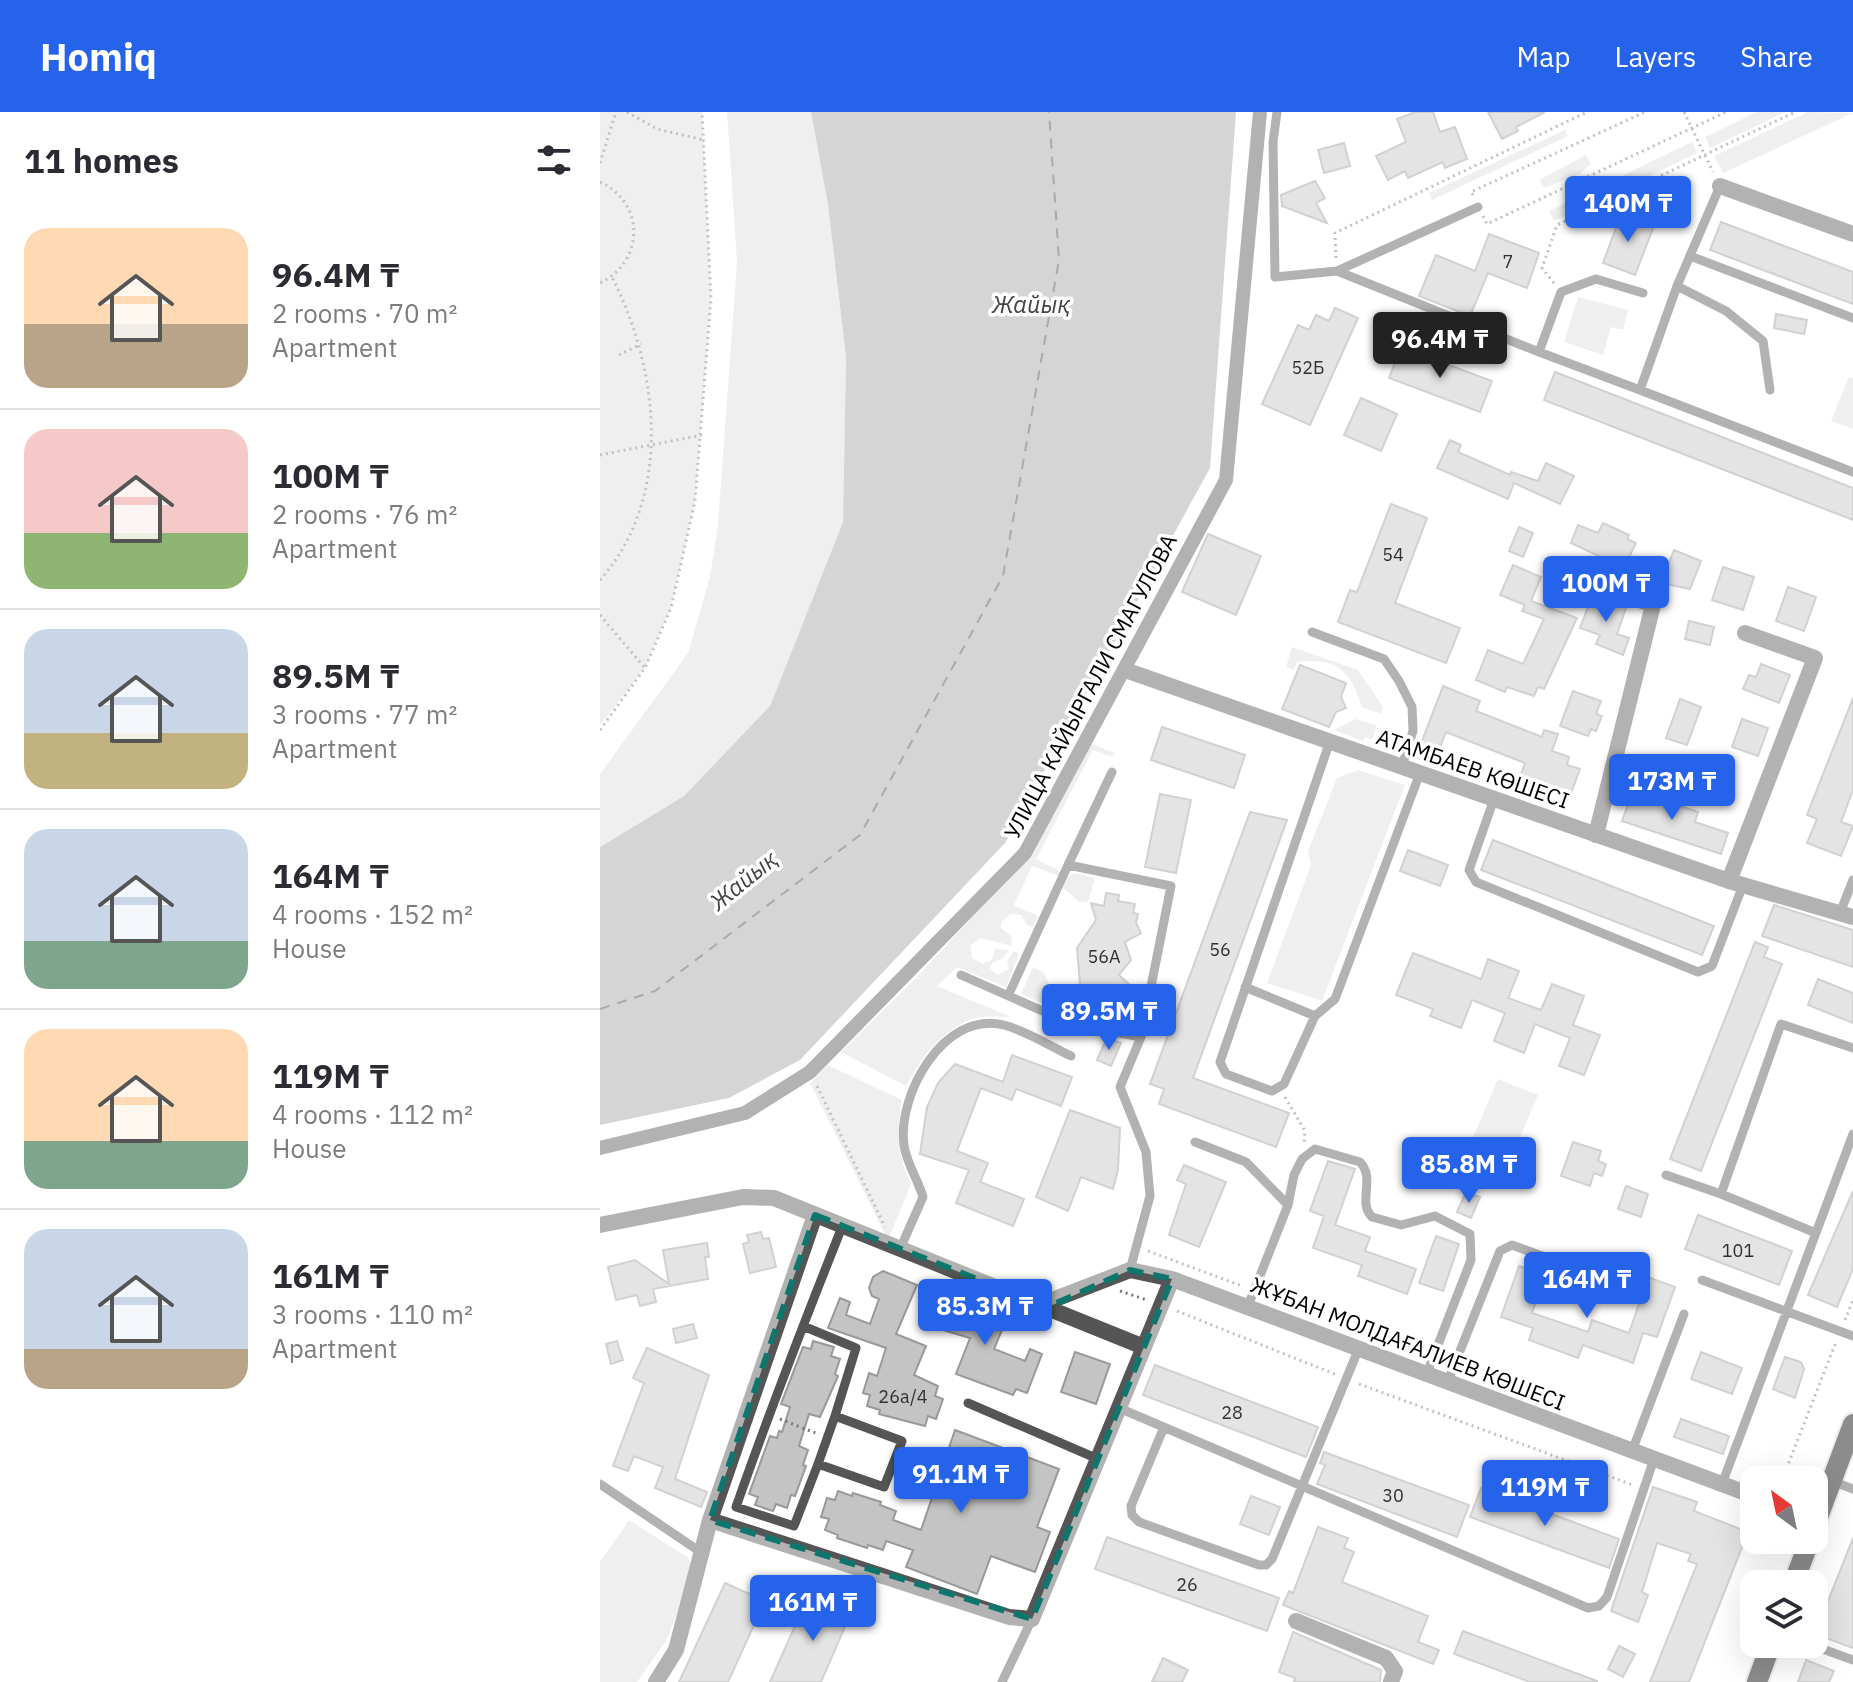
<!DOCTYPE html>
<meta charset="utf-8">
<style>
:root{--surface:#fff;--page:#f7f7f7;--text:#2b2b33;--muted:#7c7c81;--line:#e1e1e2;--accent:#2563eb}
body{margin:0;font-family:"IBM Plex Sans",sans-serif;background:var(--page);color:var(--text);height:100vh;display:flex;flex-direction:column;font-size:30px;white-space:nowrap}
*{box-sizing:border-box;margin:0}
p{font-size:26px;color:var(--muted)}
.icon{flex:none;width:44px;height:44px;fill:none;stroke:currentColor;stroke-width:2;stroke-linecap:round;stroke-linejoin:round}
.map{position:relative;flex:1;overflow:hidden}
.sheet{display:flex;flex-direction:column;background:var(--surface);width:600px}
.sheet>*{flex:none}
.needle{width:52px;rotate:327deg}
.tools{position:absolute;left:1140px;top:1354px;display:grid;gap:16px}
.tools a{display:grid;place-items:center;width:88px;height:88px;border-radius:16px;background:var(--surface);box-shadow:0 8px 32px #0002;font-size:40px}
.price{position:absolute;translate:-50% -68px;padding:0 18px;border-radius:8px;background:var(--accent);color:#fff;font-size:26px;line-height:52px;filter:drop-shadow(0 2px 4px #0008)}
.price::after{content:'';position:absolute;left:50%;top:48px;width:24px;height:18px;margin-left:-12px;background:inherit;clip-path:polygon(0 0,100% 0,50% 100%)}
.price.current{background:#222;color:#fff}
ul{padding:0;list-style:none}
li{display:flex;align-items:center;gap:24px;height:200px;padding:0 24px}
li+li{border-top:2px solid var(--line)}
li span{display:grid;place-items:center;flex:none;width:224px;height:160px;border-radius:24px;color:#555}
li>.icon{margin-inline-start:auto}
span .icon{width:96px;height:96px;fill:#fffc;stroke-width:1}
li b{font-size:34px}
h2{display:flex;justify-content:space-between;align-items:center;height:96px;padding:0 24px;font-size:34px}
header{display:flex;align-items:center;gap:48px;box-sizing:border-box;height:112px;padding:0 40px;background:var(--accent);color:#fff}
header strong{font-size:38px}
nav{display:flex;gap:44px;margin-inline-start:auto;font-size:28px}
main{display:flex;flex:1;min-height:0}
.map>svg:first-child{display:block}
.green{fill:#dcdcdc}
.water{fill:#a3a3a3}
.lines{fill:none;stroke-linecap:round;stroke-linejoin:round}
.ferry{stroke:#444;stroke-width:2;stroke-dasharray:10 8;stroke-linecap:butt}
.building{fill:#c4c4c4;stroke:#999;stroke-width:2}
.primary-casing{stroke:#dbdbdb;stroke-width:24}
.path{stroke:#777;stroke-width:3;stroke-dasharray:2 4;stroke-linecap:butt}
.service{stroke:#555;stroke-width:9}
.pedestrian{stroke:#555;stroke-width:14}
.minor{stroke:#555;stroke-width:16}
.primary{stroke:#000;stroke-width:20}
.marked{fill:none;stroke:#0f766e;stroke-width:6;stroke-dasharray:16 10;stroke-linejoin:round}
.labels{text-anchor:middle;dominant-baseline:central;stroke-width:7;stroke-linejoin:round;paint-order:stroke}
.number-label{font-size:18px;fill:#313131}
.street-label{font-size:22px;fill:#000;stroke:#fff}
.water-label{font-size:24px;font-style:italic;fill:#444;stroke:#fff}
</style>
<header>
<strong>Homiq</strong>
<nav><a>Map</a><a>Layers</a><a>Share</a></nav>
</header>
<main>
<section class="sheet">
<h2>11 homes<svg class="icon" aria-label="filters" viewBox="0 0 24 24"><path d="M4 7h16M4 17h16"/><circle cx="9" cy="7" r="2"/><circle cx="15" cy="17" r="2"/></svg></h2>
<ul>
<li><span style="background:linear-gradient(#ffd9b3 60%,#b9a48a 0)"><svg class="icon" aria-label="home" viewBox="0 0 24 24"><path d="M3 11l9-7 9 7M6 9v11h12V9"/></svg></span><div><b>96.4M ₸</b><p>2 rooms · 70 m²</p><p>Apartment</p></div></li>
<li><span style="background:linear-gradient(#f6c9c9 65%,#8fb573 0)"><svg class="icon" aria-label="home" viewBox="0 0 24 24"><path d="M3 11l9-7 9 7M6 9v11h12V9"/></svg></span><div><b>100M ₸</b><p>2 rooms · 76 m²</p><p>Apartment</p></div></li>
<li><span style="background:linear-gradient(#c9d6e8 65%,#c2b280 0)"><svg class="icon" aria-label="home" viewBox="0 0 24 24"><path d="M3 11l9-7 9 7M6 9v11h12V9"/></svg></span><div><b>89.5M ₸</b><p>3 rooms · 77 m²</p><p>Apartment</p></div></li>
<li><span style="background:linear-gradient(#c9d6e8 70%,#7fa58c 0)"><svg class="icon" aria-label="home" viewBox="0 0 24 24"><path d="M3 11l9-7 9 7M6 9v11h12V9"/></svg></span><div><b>164M ₸</b><p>4 rooms · 152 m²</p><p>House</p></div></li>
<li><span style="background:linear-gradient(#ffd9b3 70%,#7fa58c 0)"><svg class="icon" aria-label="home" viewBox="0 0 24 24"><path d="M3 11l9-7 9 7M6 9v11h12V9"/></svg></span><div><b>119M ₸</b><p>4 rooms · 112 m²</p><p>House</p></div></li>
<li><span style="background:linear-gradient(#c9d6e8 75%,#b9a48a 0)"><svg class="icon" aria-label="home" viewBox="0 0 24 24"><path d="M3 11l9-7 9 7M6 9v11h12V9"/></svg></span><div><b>161M ₸</b><p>3 rooms · 110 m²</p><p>Apartment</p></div></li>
</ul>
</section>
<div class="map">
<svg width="1253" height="1570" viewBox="0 0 1253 1570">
<rect width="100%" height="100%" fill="#fff"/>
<path class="green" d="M0 0H102L111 186 95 389 71 496 45 556 0 613Z
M127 0H211L228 93 246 245 243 410 170 594 84 684 0 735V662L88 541 110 465 118 412 137 150Z
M1157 0H1185L1110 36 1105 25Z
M1208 0 1253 1 1123 61 1114 44Z
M965 18 968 24 832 88 829 81Z
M1092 30 1097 41 954 109 949 99Z
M986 43 991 52 979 62 944 76 939 68Z
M978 185 1028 198 1023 218 1011 215 1003 243 964 230Z
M1249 265 1253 266V317L1231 309Z
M692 535 758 558 783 595 781 602 762 595C750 559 738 545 697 550L694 558 686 555Z
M756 607 777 614 772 627 765 625 763 629 734 618Z
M490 631 515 641 512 645 493 638 436 747 461 760 459 764 432 754 414 793 438 804 433 815 427 813 421 803 411 802 401 810V816L411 824 412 834 381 826 371 833 372 846 383 852 392 848 395 837 409 838 403 846 392 851 390 856 397 863 409 857 407 849 414 839 419 842 406 875 357 855 337 874 411 905C399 905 383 903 372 907 341 918 321 947 306 974L241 940 316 866 323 869 317 865 433 739Z
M758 658 805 673 722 889 667 871 711 753 708 739 737 666Z
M474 761 495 766 488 790H479L463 776 468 764Z
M433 855 443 860 457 888 454 896 421 882Z
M228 953 302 988C296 1021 297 1042 311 1072L288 1128 210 971Z
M898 967 938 983 910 1049 870 1032Z
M29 1408 87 1445 93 1454 92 1465 66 1529 37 1570H0V1450Z"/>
<path class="water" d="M211 0H636L610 356 405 731 200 948 129 986 0 1013V735L84 684 170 594 243 410 246 245 228 93Z"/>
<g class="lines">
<path class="ferry" d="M0 897 55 879 260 723 403 464 459 148 449 0"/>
</g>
<path class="building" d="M815 0H833L840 20 855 15 867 47 845 56 843 50 808 66 805 59 788 68 776 44 806 30 797 7Z
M888 0H945L916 15 918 19 902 27Z
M744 31 750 54 724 61 718 38Z
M715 69 725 86 716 91 727 111 682 94 681 83Z
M1021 102 1054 114 1035 163 1003 151Z
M1121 110 1253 160V192L1110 138Z
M889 122 939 141 927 176 888 161 870 204 819 184 836 143 875 159Z
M735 196 758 206 710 313 662 292 698 213 709 218 716 203 729 209Z
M1176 202 1207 208 1204 222 1174 216Z
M801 235 892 269 880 300 789 266Z
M955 260 1253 376V408L944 288Z
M761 286 797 302 781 339 744 323Z
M850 328 861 333 858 340 910 363 911 360 938 369 946 351 974 364 960 392 914 371 908 387 837 356Z
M791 392 827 406 795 491 860 516 846 551 738 510 750 478 757 480Z
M1003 411 1029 423 1027 427 1036 431 1024 456 971 431 978 413 998 421Z
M919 415 933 421 923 445 909 439Z
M608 422 661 444 636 503 582 480Z
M1074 438 1101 449 1090 477 1061 471Z
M913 453 941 465 931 489 977 506 944 577 938 575 934 584 907 575 905 580 876 568 888 538 923 552 944 507 922 499 925 493 900 483Z
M1123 455 1154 465 1143 498 1112 488Z
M1188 475 1216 485 1204 519 1176 509Z
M992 484 1026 496 1017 522 1029 526 1023 543 996 532 1000 523 980 516Z
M1089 509 1114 515 1110 533 1085 527Z
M1161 552 1190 563 1179 591 1143 577 1149 563 1156 565Z
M700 553 746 571 741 585 746 596 736 600 729 615 682 597Z
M843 574 880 589 876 599 942 625 944 618 958 622 952 639 969 645 967 653 980 657 970 684 940 673 936 685 915 678 925 651 846 620 833 652 816 645Z
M973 579 1001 589 996 602 1002 604 996 619 991 617 988 624 960 614Z
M1253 586V678L1241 710 1253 714 1241 744 1207 731 1217 707 1207 703Z
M1080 587 1101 595 1087 633 1066 626Z
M1142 607 1168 616 1158 644 1132 635Z
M562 615 645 643 634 676 551 648Z
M1084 643 1109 651 1101 674 1076 666Z
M1033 678 1098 700 1095 710 1128 721 1121 742 1022 709Z
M560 682 591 688 576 761 545 755Z
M650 700 687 708 593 966 689 1001 676 1035 559 992 564 977 550 972Z
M893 728 1114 814 1102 843 881 758Z
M808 738 848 753 840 774 800 759Z
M506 781 519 783 518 789 535 792 533 801 538 802 536 811 541 821 525 830 531 848 519 863 532 875 525 893 517 892 515 901 486 894 488 886 469 882 480 872 477 836 496 808 491 791 504 794Z
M1174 793 1253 818V855L1162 824Z
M1155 830 1168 835 1164 845 1182 852 1101 1059 1070 1047Z
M813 841 881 867 888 847 919 859 908 886 941 898 952 872 984 884 973 913 1000 923 984 963 959 954 970 926 935 912 924 941 894 929 905 901 872 888 861 916 830 904 833 897 796 883Z
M1218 867 1253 881V911L1208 893Z
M507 926 521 931 511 954 497 948Z
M412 943 472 965 461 994 416 977 412 988 381 976 357 1039 388 1051 380 1070 424 1087 413 1114 356 1091 369 1058 320 1042 327 995 338 971 355 952 403 970Z
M470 998 520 1016 518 1058 513 1077 481 1065 468 1099 436 1085Z
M973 1030 1001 1039 998 1049 1006 1052 1002 1064 994 1061 990 1074 961 1064Z
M862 1048 875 1054 867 1074 853 1069Z
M728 1049 755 1057 735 1113 770 1125 765 1139 816 1157 807 1182 758 1164 762 1153 713 1136 724 1104 710 1099Z
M584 1053 626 1070 599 1135 569 1123 586 1072 577 1068Z
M1026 1074 1048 1082 1041 1105 1018 1097Z
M1253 1079V1157L1237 1195 1208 1183Z
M866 1080 880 1085 871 1106 857 1100Z
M1098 1103 1192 1139 1179 1173 1085 1137Z
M161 1120 163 1127 169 1126 176 1155 150 1161 143 1132 149 1130 147 1123Z
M836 1124 859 1132 843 1179 819 1171Z
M107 1131 109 1145H105L108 1167 53 1177 56 1190 40 1194 37 1183 16 1188 8 1155 35 1148 69 1172 63 1138Z
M919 1154 945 1164 932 1201 988 1220 992 1208 1029 1221 1048 1165 1075 1175 1057 1225 1043 1221 1033 1251 983 1233 978 1246 929 1228 933 1216 901 1205Z
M283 1159 317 1173 296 1222 326 1234 314 1263 338 1274 335 1284 343 1287 336 1307 328 1304 325 1314 279 1302 280 1298 267 1294 270 1283 263 1281 269 1261 277 1264 286 1236 228 1216 240 1186 250 1190 246 1203 270 1212 279 1187 272 1184 269 1176 273 1165Z
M343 1184 402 1201 398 1211 404 1213 394 1237 425 1249 430 1237 442 1242 427 1281 416 1277 413 1283 356 1262 370 1226 333 1215Z
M93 1212 97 1226 76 1231 73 1217Z
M17 1229 23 1248 11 1252 6 1232Z
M213 1229 234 1235 231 1244 240 1247 235 1262 238 1264 220 1305 209 1302 199 1334 208 1338 203 1353 206 1354 195 1384 191 1383 187 1396 176 1392 173 1399 155 1393 158 1385 149 1382 170 1324 177 1326 179 1319 182 1320 190 1295 181 1292 203 1235 211 1237Z
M47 1236 109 1263 75 1367 107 1380 101 1395 55 1376 63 1355 34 1344 28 1359 13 1354 44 1271 33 1266Z
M475 1240 510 1252 496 1292 461 1280Z
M1101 1240 1142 1256 1132 1282 1091 1267Z
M1185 1245 1201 1250 1204 1257 1195 1286 1173 1277Z
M555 1253 718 1315 706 1345 543 1283Z
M1081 1307 1129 1324 1123 1342 1074 1325Z
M355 1318 459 1357 437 1415 450 1420 435 1460 391 1444 377 1482 306 1455 313 1438 286 1429 283 1438 268 1433 267 1436 237 1426 238 1423 225 1418 229 1407 221 1405 227 1386 235 1388 238 1379 252 1384 253 1381 281 1390 280 1393 296 1399 293 1408 321 1418Z
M724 1340 869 1393 857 1425 717 1372 725 1353 720 1351Z
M1053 1375 1097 1390 1094 1399 1148 1420 1089 1570H1050L1097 1452 1088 1449 1091 1442 1057 1431 1042 1480 1048 1483 1038 1510 1011 1499Z
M881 1376 1019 1427 1009 1456 870 1405Z
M651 1384 680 1395 669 1423 640 1412Z
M718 1415 748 1426 744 1436 754 1440 742 1470 828 1504 818 1530 839 1538 833 1552 683 1493 689 1479 693 1481Z
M507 1425 679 1486 667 1519 495 1457Z
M1253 1426V1536L1215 1522Z
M125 1471 165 1489 128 1570H79Z
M235 1486 254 1494 221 1570H170L207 1487 230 1497Z
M863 1519 997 1569V1570H930L854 1542Z
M693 1520 781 1558 780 1570H694L695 1566 679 1560Z
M1019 1534 1035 1542 1023 1565 1008 1557Z
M563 1546 588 1558 582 1570H552Z
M1206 1548 1234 1559 1229 1570H1198Z"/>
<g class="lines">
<defs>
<path id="primary" d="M1214 1416 1253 1312
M1193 1472 1210 1428
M1157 1570 1171 1532"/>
</defs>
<use href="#primary" class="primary-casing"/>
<path class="path" d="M27 0 57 17 104 28
M1084 0 1113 60
M0 51 16 0
M0 70C46 91 44 150 0 171
M873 83 871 80 1045 0
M883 104 887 112 1126 0
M736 146 735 121 987 0
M954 171 942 156 957 113 1195 0
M19 243 41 232
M0 343 102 323
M0 468C74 384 59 258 12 165
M0 503 44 555
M0 618 45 556 71 496 95 389 111 186 102 0
M217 974 285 1115
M685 985 705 1019 704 1032
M548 1139 642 1174
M520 1179 547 1188
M577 1199 737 1263
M1245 1208 1253 1188
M735 1209 822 1241
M759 1272 1033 1373
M180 1307 218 1322
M1182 1368 1236 1230"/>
<path class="service" d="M677 0 673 30 675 165 737 159 939 240 961 180 996 167 1043 181
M1120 74 1077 174 1126 199 1163 229 1170 278
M1090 144 1253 206
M737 159 878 95
M1077 174 1040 278 1253 360
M939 240 1040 278
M712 520 784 547 799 569 812 595 813 619 802 654
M730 629 620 950 626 962 672 979 684 972 715 904 735 887 820 661
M512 660 468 753 571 774 541 925
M894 687 869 758 876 770 1098 860 1112 854 1143 773
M1240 801 1253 768
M361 863 472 912 541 925 520 975 546 1040 550 1084 530 1158
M645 875 715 904
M408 884 468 753
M595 1030 646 1050 688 1093
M1066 1063 1121 1082
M1216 1121 1121 1082 1181 912 1253 936
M300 1137 323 1085C318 1068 306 1050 304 1033 297 984 343 898 404 913 426 919 450 934 471 944
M1102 1168 1253 1224
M648 1194 688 1093 694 1063 702 1047 715 1037 760 1050C776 1067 757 1090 772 1105L801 1113 835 1104 870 1122 871 1148 827 1261
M203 1214 256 1236 235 1304 302 1329 284 1375 218 1352 194 1414 136 1395C169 1301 205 1208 242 1115
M848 1269 900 1139 912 1133 961 1151 972 1173 1005 1186 1012 1183 1024 1156
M368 1291 498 1347
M519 1296 988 1496 999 1494 1007 1485 1054 1347
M564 1315 531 1394 532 1403 539 1410 659 1453H666L672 1447 759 1236
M1032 1339 1084 1202
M218 1352 235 1304
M1232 1369 1253 1377
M0 1372 102 1441
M1122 1372 1253 1022
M1209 1532 1253 1548
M402 1570 432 1507"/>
<path class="pedestrian" d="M0 1036 145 1001 210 960 425 741 626 368 660 0"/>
<path class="minor" d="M1120 74 1253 122
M967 461 1053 493 996 723
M525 558 1129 769 1253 805
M1129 769 1215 546 1145 521
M0 1113 143 1085 174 1086 544 1235
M448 1195 455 1187 530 1158 572 1167 1154 1384
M110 1408 215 1103
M696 1509 786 1546 795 1559 791 1570
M56 1570 76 1538 110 1408 409 1505 432 1507 572 1167"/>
<use href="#primary" class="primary"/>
</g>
<path d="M0 0H1253V1570H0ZM215 1103 448 1195 530 1158 572 1167 432 1507 110 1408Z" fill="#fff" fill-opacity=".55" fill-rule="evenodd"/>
<path class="marked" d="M215 1103 448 1195 530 1158 572 1167 432 1507 110 1408Z"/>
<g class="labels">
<g class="number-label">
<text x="908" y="149">7</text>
<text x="708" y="255">52Б</text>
<text x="793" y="442">54</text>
<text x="620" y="837">56</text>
<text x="504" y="844">56А</text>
<text x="1138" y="1138">101</text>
<text x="303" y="1284">26а/4</text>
<text x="632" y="1300">28</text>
<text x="793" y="1383">30</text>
<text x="587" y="1472">26</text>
</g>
<g class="street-label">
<text transform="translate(490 574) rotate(-62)">УЛИЦА КАЙЫРГАЛИ СМАГУЛОВА</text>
<text transform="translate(873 656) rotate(19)">АТАМБАЕВ КӨШЕСІ</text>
<text transform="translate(808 1231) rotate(21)">ЖҰБАН МОЛДАҒАЛИЕВ КӨШЕСІ</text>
</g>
<g class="water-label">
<text x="431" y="192">Жайық</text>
<text transform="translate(143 768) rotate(-39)">Жайық</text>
</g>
</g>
</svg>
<div class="tools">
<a><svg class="needle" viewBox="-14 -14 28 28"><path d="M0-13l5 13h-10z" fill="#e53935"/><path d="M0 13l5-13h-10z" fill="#7c7c81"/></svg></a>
<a><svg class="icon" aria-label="layers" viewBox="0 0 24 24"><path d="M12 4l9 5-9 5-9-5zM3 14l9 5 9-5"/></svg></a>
</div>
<b class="price" style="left:1028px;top:132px">140M ₸</b>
<b class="price current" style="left:840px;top:268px">96.4M ₸</b>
<b class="price" style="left:1006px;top:512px">100M ₸</b>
<b class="price" style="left:1072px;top:710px">173M ₸</b>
<b class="price" style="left:509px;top:940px">89.5M ₸</b>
<b class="price" style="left:869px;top:1093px">85.8M ₸</b>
<b class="price" style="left:987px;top:1208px">164M ₸</b>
<b class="price" style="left:385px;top:1235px">85.3M ₸</b>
<b class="price" style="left:361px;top:1403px">91.1M ₸</b>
<b class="price" style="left:945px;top:1416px">119M ₸</b>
<b class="price" style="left:213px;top:1531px">161M ₸</b>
</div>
</main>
